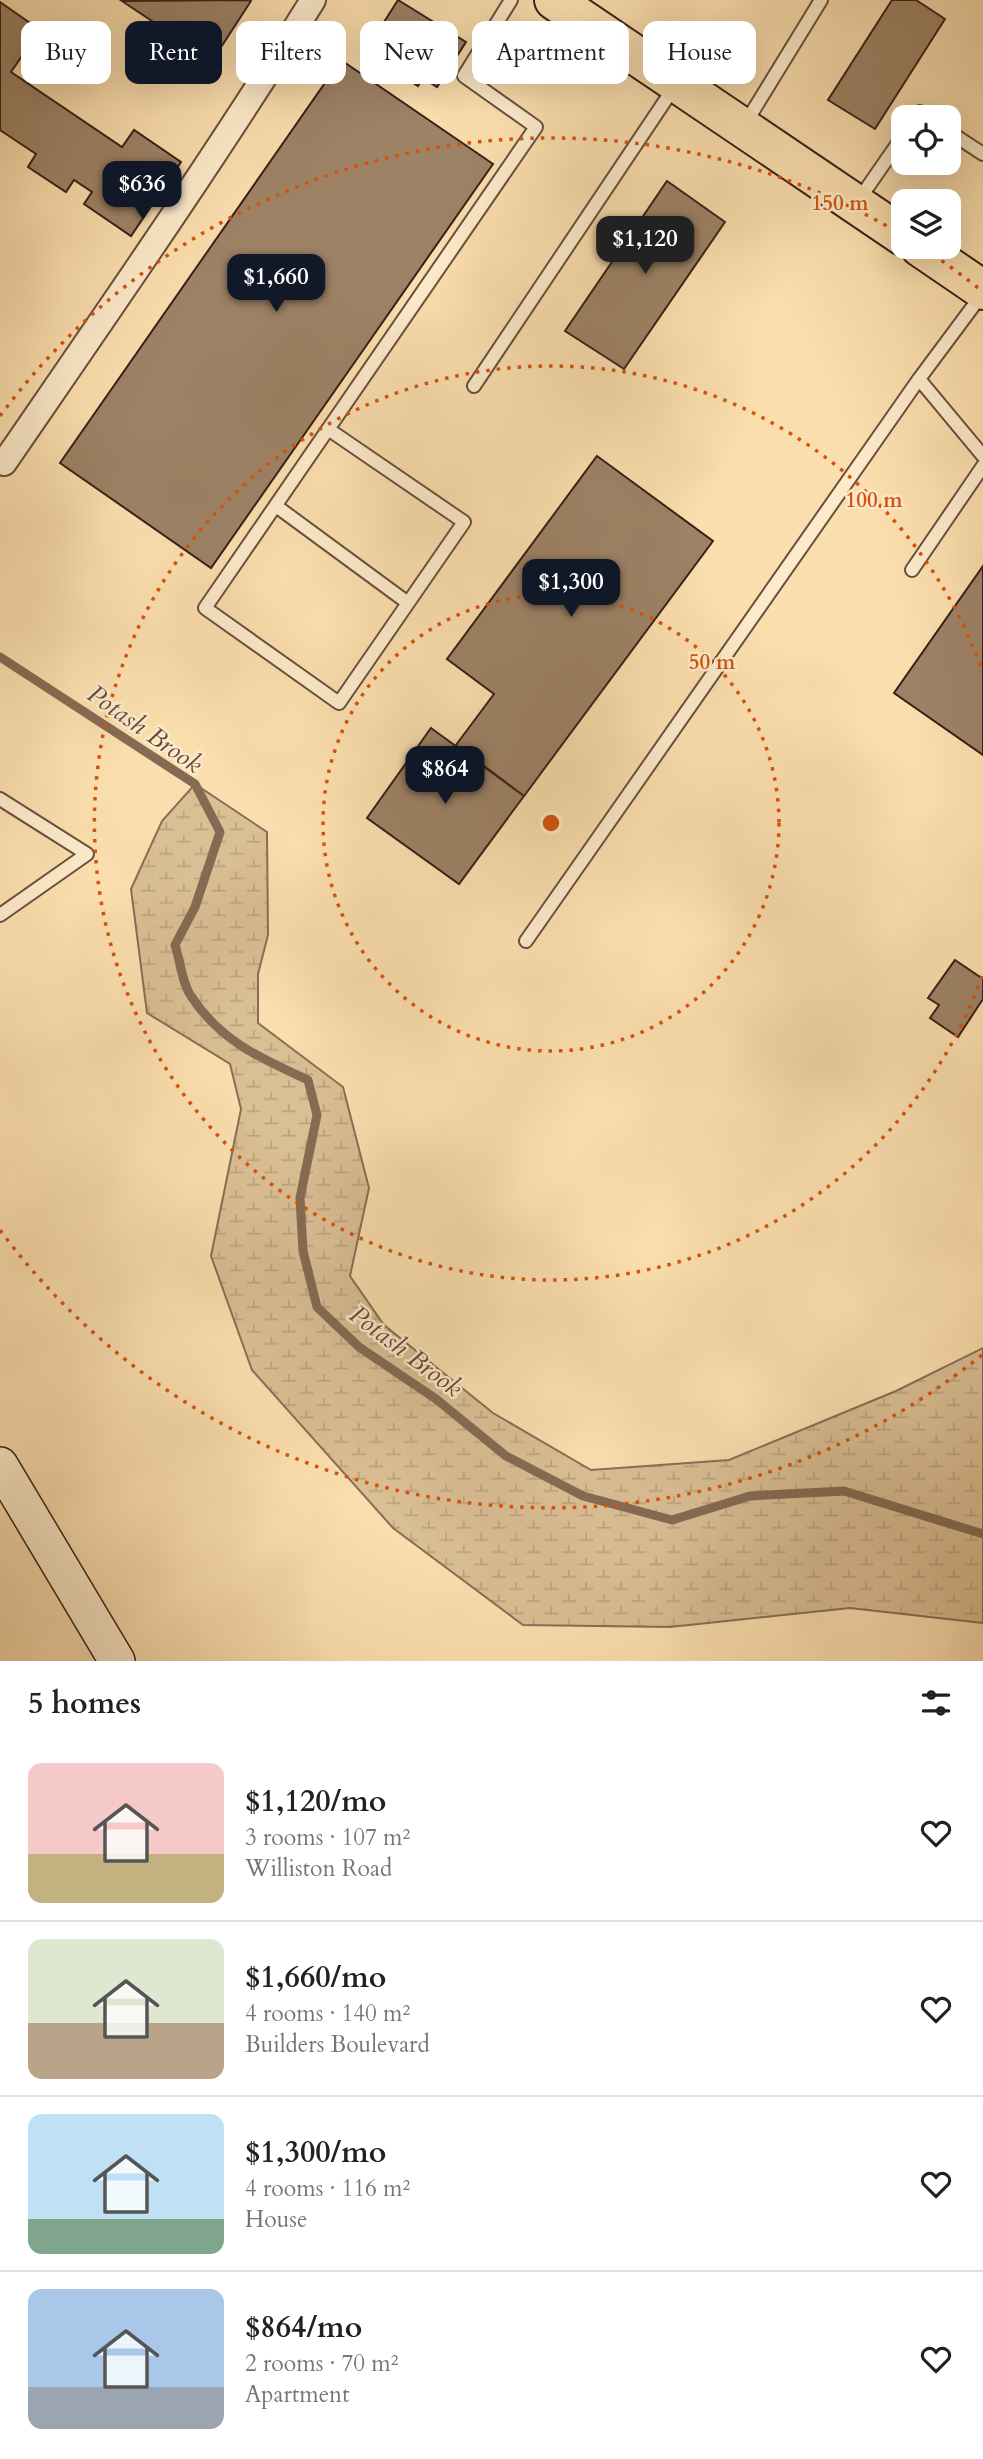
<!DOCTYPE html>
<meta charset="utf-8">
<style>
:root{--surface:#fff;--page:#f2f2f2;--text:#202124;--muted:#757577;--line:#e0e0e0;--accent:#111827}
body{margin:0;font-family:Cardo,serif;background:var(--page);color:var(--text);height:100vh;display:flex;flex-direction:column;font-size:26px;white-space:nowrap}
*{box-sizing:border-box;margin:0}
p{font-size:23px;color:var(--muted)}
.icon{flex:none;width:38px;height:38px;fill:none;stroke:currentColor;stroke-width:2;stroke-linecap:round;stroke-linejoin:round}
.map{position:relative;height:1661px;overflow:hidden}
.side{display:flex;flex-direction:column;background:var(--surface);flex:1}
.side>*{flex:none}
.banner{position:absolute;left:21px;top:21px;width:942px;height:63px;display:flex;gap:14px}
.tools{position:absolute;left:891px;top:105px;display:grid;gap:14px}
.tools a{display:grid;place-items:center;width:70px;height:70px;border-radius:14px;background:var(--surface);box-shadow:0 7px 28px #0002;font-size:35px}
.price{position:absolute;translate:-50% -60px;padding:0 16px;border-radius:14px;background:var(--accent);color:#fff;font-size:23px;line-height:46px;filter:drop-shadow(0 2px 4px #0008)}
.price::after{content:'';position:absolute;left:50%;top:42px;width:21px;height:16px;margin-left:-10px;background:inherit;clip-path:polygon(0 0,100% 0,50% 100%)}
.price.current{background:#222;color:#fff}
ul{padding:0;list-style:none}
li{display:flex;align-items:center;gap:21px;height:175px;padding:0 28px}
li+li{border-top:2px solid var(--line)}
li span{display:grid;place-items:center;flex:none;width:196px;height:140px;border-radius:14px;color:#555}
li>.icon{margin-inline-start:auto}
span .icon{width:84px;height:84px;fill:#fffc;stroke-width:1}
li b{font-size:30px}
h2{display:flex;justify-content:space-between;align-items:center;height:84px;padding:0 28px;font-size:30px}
.pill{padding:0 24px;border-radius:14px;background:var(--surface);box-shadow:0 7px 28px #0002;font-size:24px;line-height:63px}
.pill.current{background:var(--accent);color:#fff}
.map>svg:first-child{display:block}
.wetland{fill:url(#wetland-marsh);stroke:#896e56;stroke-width:2}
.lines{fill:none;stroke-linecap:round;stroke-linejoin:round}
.stream{stroke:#856b53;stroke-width:9}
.building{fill:#9d8266;stroke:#381f17;stroke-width:2}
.service-casing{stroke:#694f3d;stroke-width:16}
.minor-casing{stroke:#694f3d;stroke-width:28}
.secondary-casing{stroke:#381f17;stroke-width:38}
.primary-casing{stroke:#381f17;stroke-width:42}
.service{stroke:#fceaca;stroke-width:12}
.minor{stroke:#fceaca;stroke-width:24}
.secondary{stroke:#fceaca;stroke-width:35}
.primary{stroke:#fbdeae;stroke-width:38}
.ring{fill:none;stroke:#d6530d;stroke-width:3.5;stroke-dasharray:3.5 7}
.labels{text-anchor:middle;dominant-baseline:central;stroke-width:5;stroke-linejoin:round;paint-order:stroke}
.water-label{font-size:26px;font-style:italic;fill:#654b3a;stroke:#fceaca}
.centre{fill:#d6530d;stroke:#fceaca;stroke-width:3.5}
.ring-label{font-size:21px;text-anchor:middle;font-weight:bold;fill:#d6530d;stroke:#fceaca;stroke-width:5;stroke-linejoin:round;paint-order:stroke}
</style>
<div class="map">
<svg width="983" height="1661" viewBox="0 0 983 1661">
<defs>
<pattern id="wetland-marsh" width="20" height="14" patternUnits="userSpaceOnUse" patternTransform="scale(1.75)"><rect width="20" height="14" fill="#dabe94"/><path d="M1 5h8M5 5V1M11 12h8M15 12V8" fill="none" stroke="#bca37f"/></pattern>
</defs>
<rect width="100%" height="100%" fill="#fbdeae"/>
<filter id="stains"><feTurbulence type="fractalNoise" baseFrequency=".00286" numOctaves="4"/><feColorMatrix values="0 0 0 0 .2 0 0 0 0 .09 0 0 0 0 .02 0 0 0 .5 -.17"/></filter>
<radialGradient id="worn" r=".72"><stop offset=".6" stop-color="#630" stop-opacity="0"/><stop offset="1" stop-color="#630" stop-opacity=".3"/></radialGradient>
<path class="wetland" d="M195 784 267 832 268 935 258 974V1023L343 1087 369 1188 350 1276 384 1325 493 1413 591 1470 729 1460 896 1391 983 1348V1623L850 1608 670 1627 523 1625 393 1528 252 1370 211 1256 241 1109 230 1064 147 1013 131 889 162 821Z"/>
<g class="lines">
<path class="stream" d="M0 657 195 784 220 832 195 907 175 945C180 960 182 983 191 996 220 1041 262 1059 308 1080L317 1115 300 1198 303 1251 317 1307 359 1347 436 1399 506 1456 583 1496 672 1520 750 1496 844 1491 983 1534"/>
</g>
<path class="building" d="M250 0 251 1 212 61 122 1Z
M398 0 466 42 437 87 423 78 418 86 365 52Z
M892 0H916L945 19 875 129 828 100Z
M0 2 40 30 11 72 122 147 134 130 181 162 131 236 84 204 92 192 74 180 66 192 28 167 36 154 0 130Z
M341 60 493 164 211 568 60 463Z
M667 181 725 222 624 369 565 331Z
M597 456 713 541 524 796 456 745 494 694 447 659Z
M983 566V755L894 693Z
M431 728 524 796 459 884 367 818Z
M955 960 983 979V999L958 1037 930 1018 939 1005 928 998Z"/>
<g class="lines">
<defs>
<path id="service" d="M916 117 920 112 927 117
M745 124 821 0
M948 131 983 154
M858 201 903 136
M919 379 983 456
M474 386 675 86
M328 429 464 522 339 703 205 608 536 127 464 76 511 0
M276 506 408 603
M912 570 983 466
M0 799 87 854 0 915
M526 941 919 379 983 293"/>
<path id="minor" d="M4 463C109 310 215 158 313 0"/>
<path id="secondary" d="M0 1465 117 1661"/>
<path id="primary" d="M554 0 903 236
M920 247 983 290"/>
</defs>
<use href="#service" class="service-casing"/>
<use href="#minor" class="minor-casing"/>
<use href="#secondary" class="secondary-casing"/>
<use href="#primary" class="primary-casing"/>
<use href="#service" class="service"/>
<use href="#minor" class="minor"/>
<use href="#secondary" class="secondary"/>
<use href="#primary" class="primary"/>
</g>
<g class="ring">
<circle cx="551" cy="823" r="228"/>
<path d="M982 976A457 457 0 1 1 982 670"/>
<path d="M982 1355A685 685 0 0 1 0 1230M0 416A685 685 0 0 1 899 233M924 249A685 685 0 0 1 982 291"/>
</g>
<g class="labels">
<g class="water-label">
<text transform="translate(145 729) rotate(35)">Potash Brook</text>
<text transform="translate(406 1351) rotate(37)">Potash Brook</text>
</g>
</g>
<circle cx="551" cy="823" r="10" class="centre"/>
<g class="ring-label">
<text x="840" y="210">150 m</text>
<text x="874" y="507">100 m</text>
<text x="712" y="669">50 m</text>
</g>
<rect width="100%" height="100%" filter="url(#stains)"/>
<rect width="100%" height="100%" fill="url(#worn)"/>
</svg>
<div class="tools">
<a><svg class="icon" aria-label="locate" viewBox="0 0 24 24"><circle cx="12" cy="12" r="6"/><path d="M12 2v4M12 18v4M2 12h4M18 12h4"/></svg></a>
<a><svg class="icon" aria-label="layers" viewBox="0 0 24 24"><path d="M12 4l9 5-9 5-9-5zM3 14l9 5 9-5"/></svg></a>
</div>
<b class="price" style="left:142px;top:221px">$636</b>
<b class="price current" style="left:645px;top:276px">$1,120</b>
<b class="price" style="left:276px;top:314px">$1,660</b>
<b class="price" style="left:571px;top:619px">$1,300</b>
<b class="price" style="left:445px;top:806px">$864</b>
<div class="banner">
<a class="pill">Buy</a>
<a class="pill current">Rent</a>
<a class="pill">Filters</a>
<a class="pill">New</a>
<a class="pill">Apartment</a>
<a class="pill">House</a>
</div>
</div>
<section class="side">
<h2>5 homes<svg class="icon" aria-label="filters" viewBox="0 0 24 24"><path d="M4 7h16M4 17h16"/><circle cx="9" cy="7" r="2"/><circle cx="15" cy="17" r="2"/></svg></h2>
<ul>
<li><span style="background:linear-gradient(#f6c9c9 65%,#c2b280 0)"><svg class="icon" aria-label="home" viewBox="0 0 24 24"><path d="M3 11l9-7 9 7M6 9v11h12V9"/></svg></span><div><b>$1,120/mo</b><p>3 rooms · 107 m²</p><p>Williston Road</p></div><svg class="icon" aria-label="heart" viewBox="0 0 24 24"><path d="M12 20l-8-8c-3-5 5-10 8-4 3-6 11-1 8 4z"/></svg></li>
<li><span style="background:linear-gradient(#dfe7d0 60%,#b9a48a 0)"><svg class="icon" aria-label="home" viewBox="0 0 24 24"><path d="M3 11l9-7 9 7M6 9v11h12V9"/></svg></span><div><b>$1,660/mo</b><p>4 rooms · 140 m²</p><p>Builders Boulevard</p></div><svg class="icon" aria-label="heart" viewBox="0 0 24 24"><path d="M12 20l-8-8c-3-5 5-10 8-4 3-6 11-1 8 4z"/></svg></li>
<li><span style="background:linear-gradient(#bfe0f5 75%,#7fa58c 0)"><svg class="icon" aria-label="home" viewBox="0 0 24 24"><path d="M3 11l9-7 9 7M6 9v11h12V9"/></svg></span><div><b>$1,300/mo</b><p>4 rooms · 116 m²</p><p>House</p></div><svg class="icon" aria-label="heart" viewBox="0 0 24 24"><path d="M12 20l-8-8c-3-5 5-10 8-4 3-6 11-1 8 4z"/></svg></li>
<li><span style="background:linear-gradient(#a9c7e8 70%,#9aa5b1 0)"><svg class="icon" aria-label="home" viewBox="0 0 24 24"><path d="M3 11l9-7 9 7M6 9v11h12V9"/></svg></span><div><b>$864/mo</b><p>2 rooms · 70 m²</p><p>Apartment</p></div><svg class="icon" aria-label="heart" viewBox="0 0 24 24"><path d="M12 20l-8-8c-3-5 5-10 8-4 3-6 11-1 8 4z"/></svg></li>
</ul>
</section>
